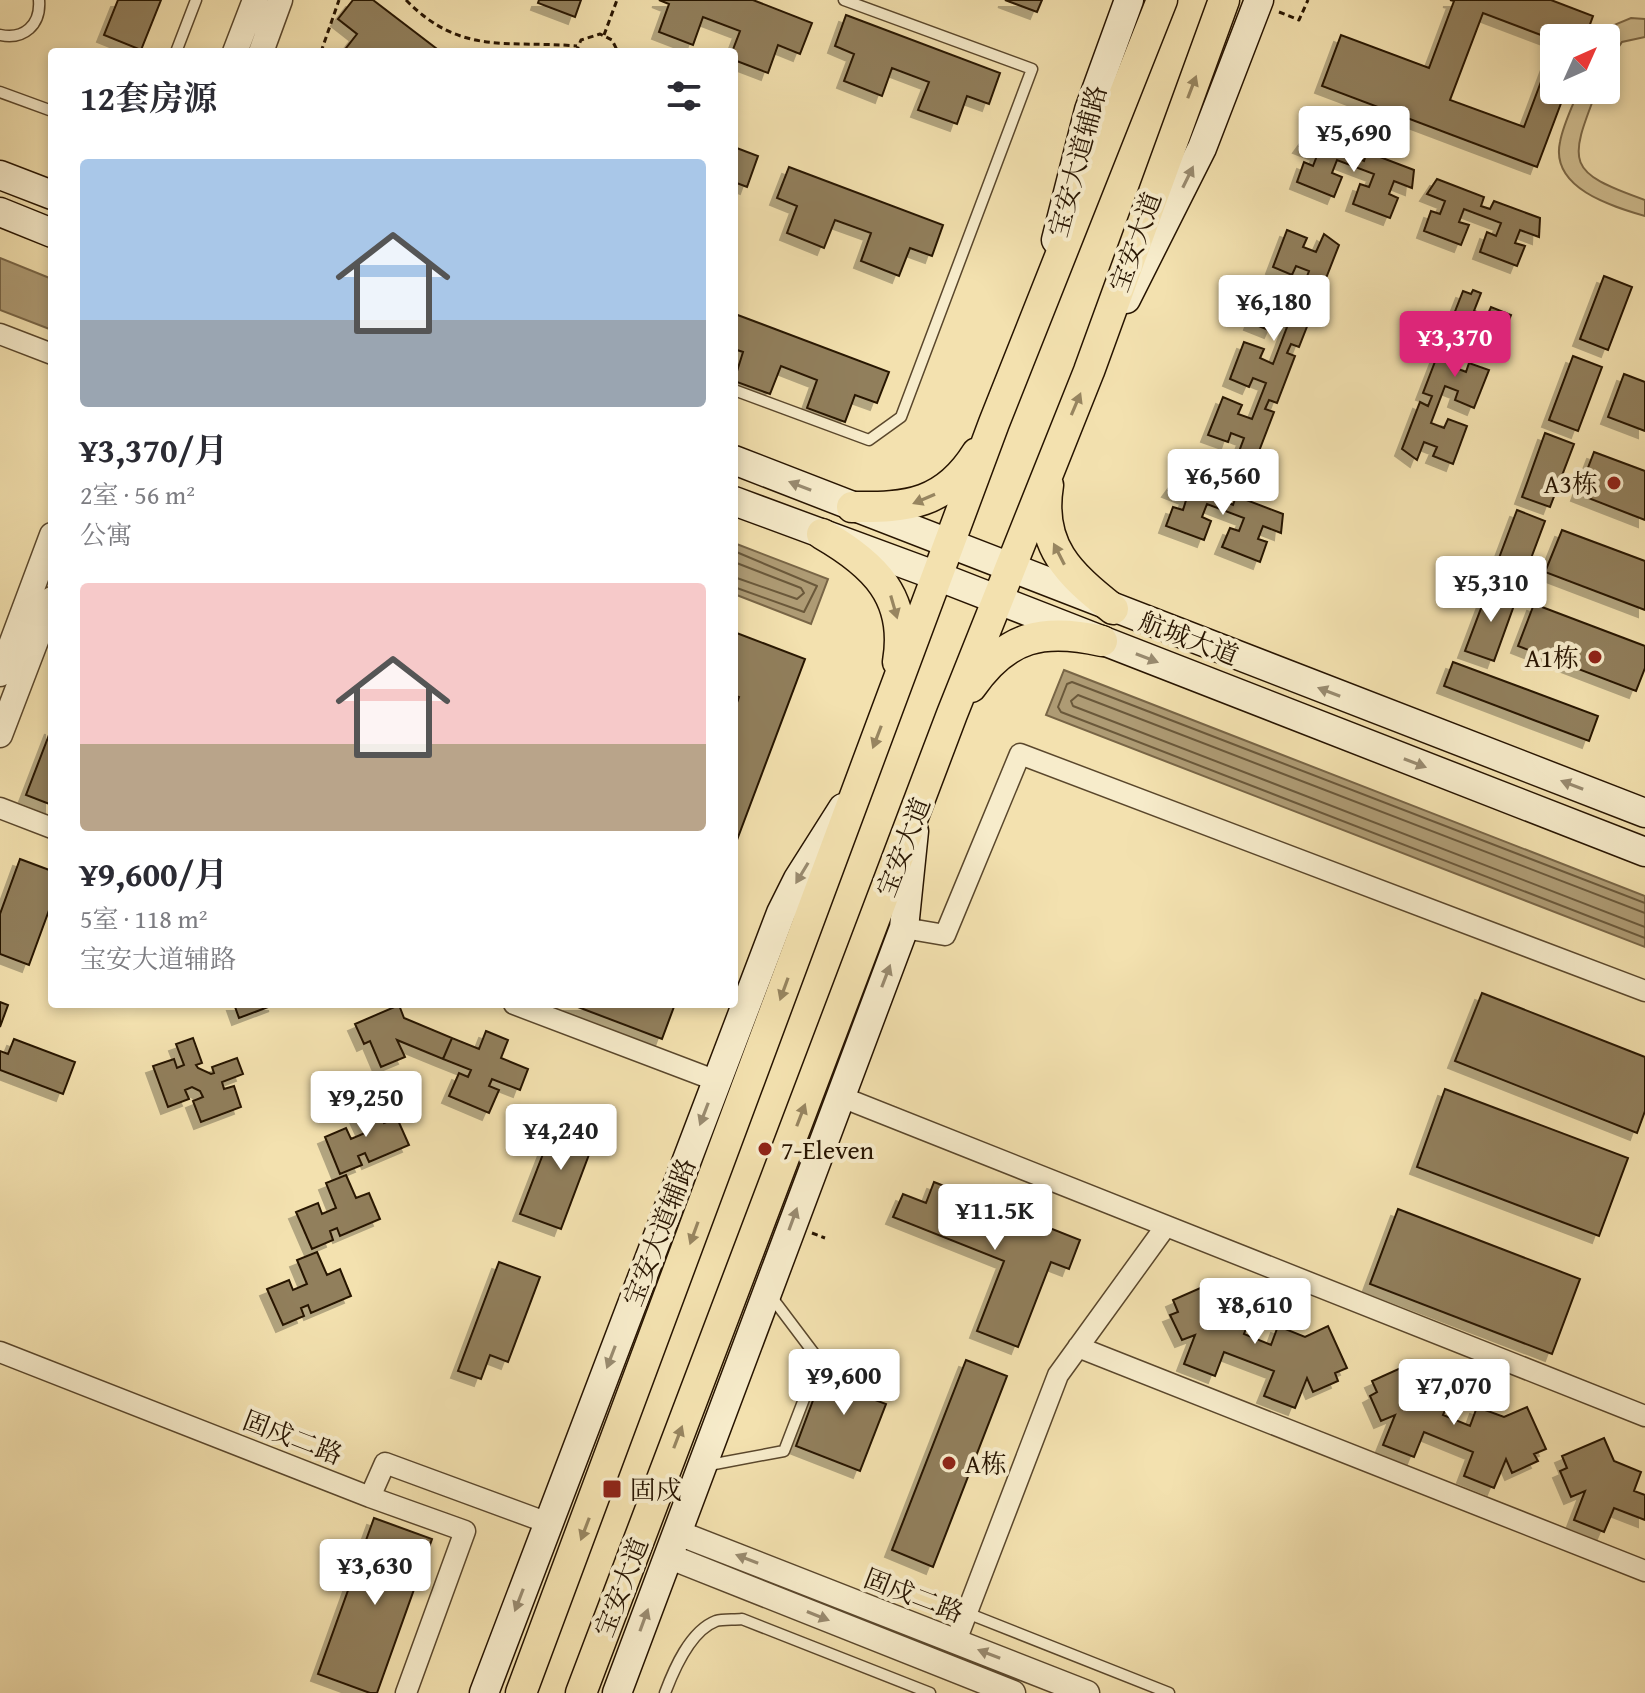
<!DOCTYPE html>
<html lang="zh">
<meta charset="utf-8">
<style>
:root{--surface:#fff;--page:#f2f2f3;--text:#2b2b33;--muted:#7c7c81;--accent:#db2777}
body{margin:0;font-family:"Gentium Book Plus","Noto Serif SC",serif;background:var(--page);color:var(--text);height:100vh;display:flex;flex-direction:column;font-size:30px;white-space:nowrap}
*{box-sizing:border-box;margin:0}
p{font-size:26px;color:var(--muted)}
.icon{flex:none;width:44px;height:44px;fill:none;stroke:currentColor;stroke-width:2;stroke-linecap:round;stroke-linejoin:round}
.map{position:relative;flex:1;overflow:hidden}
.panel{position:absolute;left:48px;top:48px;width:690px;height:960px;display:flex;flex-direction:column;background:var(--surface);border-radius:8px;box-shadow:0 4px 12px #0003}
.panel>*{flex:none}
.needle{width:52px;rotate:45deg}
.fabs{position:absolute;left:1540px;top:24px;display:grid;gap:16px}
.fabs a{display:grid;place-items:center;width:80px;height:80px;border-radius:8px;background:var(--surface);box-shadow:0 4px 12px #0003;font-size:40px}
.price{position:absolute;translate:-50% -68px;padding:0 18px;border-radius:8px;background:#fff;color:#222;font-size:26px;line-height:52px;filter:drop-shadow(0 2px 4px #0008)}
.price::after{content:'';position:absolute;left:50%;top:48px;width:24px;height:18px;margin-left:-12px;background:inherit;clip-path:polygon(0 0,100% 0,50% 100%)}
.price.active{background:var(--accent);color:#fff}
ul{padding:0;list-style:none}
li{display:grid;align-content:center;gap:16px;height:424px;padding:0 32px}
li span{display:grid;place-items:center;height:248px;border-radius:8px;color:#555}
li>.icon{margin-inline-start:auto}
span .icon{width:144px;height:144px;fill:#fffc;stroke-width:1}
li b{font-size:34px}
h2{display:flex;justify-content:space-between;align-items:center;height:96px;padding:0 32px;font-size:34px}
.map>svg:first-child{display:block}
.green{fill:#d0be91;stroke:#7c6948;stroke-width:2}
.water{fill:#ae9b74;stroke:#786546;stroke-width:2}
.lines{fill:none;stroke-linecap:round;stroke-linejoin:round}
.shore{stroke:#6a583a;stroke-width:2}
.building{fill:#917f5b;stroke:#271400;stroke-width:2;filter:url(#shadow)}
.service-casing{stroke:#5a472c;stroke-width:13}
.minor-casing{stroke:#5a472c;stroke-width:23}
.tertiary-casing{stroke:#5a472c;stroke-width:27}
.secondary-casing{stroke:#271400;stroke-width:31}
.primary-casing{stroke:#271400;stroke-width:33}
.path{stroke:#271400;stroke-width:3;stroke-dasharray:6 4;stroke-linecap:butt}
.service{stroke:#f7eccb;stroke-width:10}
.minor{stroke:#f7eccb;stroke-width:20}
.tertiary{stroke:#f7eccb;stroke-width:24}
.secondary{stroke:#f7eccb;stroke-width:28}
.primary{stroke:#f3e1af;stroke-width:30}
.oneway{fill:#978560}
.oneway2{fill:#998b70}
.poi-dot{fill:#8f2418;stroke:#f7eccb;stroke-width:3}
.labels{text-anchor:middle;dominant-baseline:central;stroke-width:8;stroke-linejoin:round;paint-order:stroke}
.street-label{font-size:26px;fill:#271400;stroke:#f7eccb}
.poi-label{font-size:26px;fill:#271400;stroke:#f7eccb;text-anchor:start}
</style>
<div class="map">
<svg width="1645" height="1693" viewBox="0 0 1645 1693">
<defs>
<filter id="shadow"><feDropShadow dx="-7" dy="7" stdDeviation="0" flood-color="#0004"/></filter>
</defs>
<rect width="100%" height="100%" fill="#f3e1af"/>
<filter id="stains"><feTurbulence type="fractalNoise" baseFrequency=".0025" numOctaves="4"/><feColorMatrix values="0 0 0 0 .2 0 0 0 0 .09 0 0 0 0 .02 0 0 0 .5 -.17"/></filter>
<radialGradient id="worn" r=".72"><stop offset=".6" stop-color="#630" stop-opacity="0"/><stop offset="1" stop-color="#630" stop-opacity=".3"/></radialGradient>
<path class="green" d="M1631 18 1645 19V37L1622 42 1606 66V38H1600L1614 25Z
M1579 90H1597C1568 164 1566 172 1645 200V216C1611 206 1550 188 1560 142 1563 125 1572 107 1579 90Z"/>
<path class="water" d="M0 258 52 279V330L0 310Z
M734 543 828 579 811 624 734 594Z
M1064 670 1645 896V947L1046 715Z"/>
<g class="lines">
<path class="shore" d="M734 551 817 586 804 612 734 587
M734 562 801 588 804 593 797 599 734 577
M1645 903 1072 682 1067 684 1058 707 1061 712 1645 938
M1645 913 1078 695 1071 701 1073 706 1645 927"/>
</g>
<path class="building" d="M118 0H161L141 50 104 35Z
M353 0H373L441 52H343L357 34 338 19Z
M539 0H581L575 17 538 3Z
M659 0H753L812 23 800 54 778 45 768 73 734 60 732 52 740 31 703 17 693 45 659 32 669 4Z
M1005 0H1042L1037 12Z
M1450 0H1551L1593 16 1585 38 1554 40 1483 13 1450 100 1524 127 1554 47V90H1566L1537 167 1322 86 1341 35 1429 68 1454 1Z
M846 15 1000 73 989 104 967 96 957 124 918 110 929 82 892 68 882 96 844 81 854 54 835 46Z
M1311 131 1357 149 1354 157 1364 161 1367 152 1414 170 1412 188 1394 181 1389 194 1398 198 1390 218 1353 204 1360 184 1369 187 1374 174 1337 160 1332 173 1342 177 1334 197 1297 182 1304 162 1313 166 1318 153 1300 146Z
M734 147 758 156 747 187 734 182Z
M789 167 943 225 932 256 910 248 899 276 861 261 871 233 835 220 824 248 787 233 797 206 777 198Z
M1437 179 1484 197 1481 206 1490 209 1494 201 1540 218 1539 237 1520 230 1515 243 1525 246 1517 266 1480 252 1487 232 1496 236 1501 223 1464 209 1459 222 1469 225 1461 245 1424 231 1431 211 1440 214 1445 201 1427 194Z
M1287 230 1307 238 1303 247 1316 252 1324 234 1339 245 1321 291 1312 288 1308 297 1317 301 1299 347 1291 344 1287 353 1295 356 1277 403 1269 400 1265 409 1274 412 1256 459 1247 455 1245 460 1237 457 1244 438 1231 433 1228 442 1208 435 1223 397 1242 405 1238 414 1252 419 1266 383 1253 378 1249 387 1230 379 1244 342 1264 349 1260 358 1273 364 1287 327 1275 322 1271 331 1251 323 1266 286 1285 293 1282 303 1295 308 1309 271 1296 266 1292 275 1273 267Z
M1604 276 1632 287 1608 350 1580 339Z
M1473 290 1481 293 1474 311 1487 316 1491 307 1511 315 1496 352 1476 344 1480 335 1467 330 1453 367 1466 372 1469 363 1489 370 1474 408 1455 400 1458 391 1445 386 1431 423 1444 428 1448 419 1467 426 1453 464 1433 456 1437 447 1424 442 1417 460 1402 449 1420 402 1428 406 1432 396 1423 393 1441 346 1450 350 1453 341 1445 337 1463 291 1471 294Z
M735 314 889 372 877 403 855 395 845 422 807 408 817 380 781 366 770 394 734 381 743 352 734 349Z
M1573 356 1602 367 1578 431 1549 420Z
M1624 374 1645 382V431L1608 417Z
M1545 433 1574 444 1550 507 1522 497Z
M1594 452 1645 471V520L1578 494Z
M1180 475 1227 493 1224 501 1233 505 1236 496 1283 514 1281 533 1263 526 1258 539 1267 542 1260 562 1222 547 1230 528 1239 531 1244 518 1207 504 1202 517 1211 521 1204 540 1166 526 1173 507 1183 510 1187 497 1169 490Z
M1517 510 1545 521 1521 585 1493 574Z
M1562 530 1645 561V610L1545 572Z
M1489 587 1517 597 1494 661 1465 651Z
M1534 604 1645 646V668L1636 691 1518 646Z
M734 632 805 659 734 848V711L739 697 734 695Z
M1453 662 1598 716 1589 741 1444 686Z
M52 727V805L26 795Z
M20 859 52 871V902L29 965 0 954V914Z
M1482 993 1645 1057V1111L1637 1133 1455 1061Z
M0 1002 8 1005 0 1027Z
M234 1004H276L239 1018Z
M570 1004H675L662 1039Z
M399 1005 404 1018 452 1038 443 1059 397 1040 405 1057 381 1067 370 1041 364 1044 355 1024Z
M486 1031 508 1040 501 1058 528 1069 520 1090 492 1079 489 1086 499 1090 489 1113 449 1096 459 1073 468 1077 471 1070 443 1059 452 1038 479 1049Z
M193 1038 202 1063 196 1065 198 1068 211 1074 214 1073 212 1067 237 1058 243 1074 222 1082 224 1089 234 1086 241 1107 201 1122 193 1101 203 1097 200 1091 192 1087 185 1090 189 1099 168 1107 153 1066 174 1059 177 1068 184 1065 176 1044Z
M14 1039 75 1062 63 1094 0 1070V1051L8 1054Z
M1445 1089 1628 1158 1599 1236 1417 1167Z
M374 1100 384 1123 397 1118 409 1145 369 1162 365 1153 358 1156 362 1165 340 1174 325 1137 346 1128 351 1139 365 1133 354 1109Z
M580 1111 602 1120 561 1229 520 1214 553 1128 571 1135Z
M346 1175 356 1198 369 1193 380 1219 340 1236 337 1228 330 1231 333 1240 312 1249 296 1212 318 1203 322 1214 336 1208 326 1183Z
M934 1182 1080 1240 1069 1269 1051 1262 1018 1347 977 1331 1004 1261 893 1217 903 1194 926 1203Z
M1398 1209 1580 1279 1552 1354 1370 1284Z
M317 1252 327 1275 340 1269 351 1296 311 1313 308 1305 301 1308 304 1316 283 1325 267 1289 289 1280 293 1290 307 1284 297 1260Z
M499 1262 540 1277 508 1362 490 1355 481 1379 458 1371Z
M1214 1282 1225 1305 1251 1316 1244 1334 1271 1345 1278 1326 1305 1337 1328 1326 1347 1368 1335 1373 1338 1381 1313 1392 1307 1378 1295 1408 1264 1396 1274 1371 1224 1352 1215 1376 1184 1364 1195 1335 1182 1340 1170 1315 1178 1312 1173 1300Z
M852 1354 879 1365 867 1397 886 1404 860 1471 796 1446 821 1379 840 1387Z
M966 1360 1007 1376 933 1567 892 1550Z
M1414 1362 1424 1386 1451 1397 1443 1415 1470 1426 1477 1407 1504 1417 1527 1407 1546 1449 1534 1454 1538 1461 1512 1473 1506 1459 1494 1488 1464 1476 1473 1452 1424 1432 1414 1457 1383 1445 1395 1415 1381 1421 1370 1396 1377 1392 1372 1381Z
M1604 1438 1614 1461 1641 1472 1634 1491 1645 1495V1520L1614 1508 1604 1532 1574 1520 1585 1491 1571 1497 1560 1471 1567 1468 1562 1456Z
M374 1518 432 1539 377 1693H370L318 1674Z"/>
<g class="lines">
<defs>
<path id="service" d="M0 35C24 40 41 25 39 0
M176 52 196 0
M0 92 52 111
M734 390 869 440 901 417 1032 69 844 0
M704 1466 784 1451 819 1360 770 1295
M967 1613 1169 1693
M665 1693C674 1669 690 1631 716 1621 723 1619 734 1620 742 1619L930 1693"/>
<path id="minor" d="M0 334 52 354
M0 808 52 828
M904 928 945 935 1020 754 1645 991
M514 1004 717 1081
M839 1096 1645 1416
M1078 1347 1645 1571
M0 1352 370 1497 385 1463 548 1523
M370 1497 465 1531 406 1693
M956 1641 1058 1375 1166 1226"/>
<path id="tertiary" d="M235 52 255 0
M261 52 280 0
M0 674 52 535
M0 735 52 599
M676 1532 1087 1693
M668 1556 1013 1693"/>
<path id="secondary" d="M0 175 52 195
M0 212 52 233
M1056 240 1089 110 1129 0
M1126 299 1202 148 1259 0
M734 460 1645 813
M734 501 937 576 1645 852
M484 1693 781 913 798 879 843 808
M617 1693 904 928 914 831"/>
<path id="primary" d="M1048 485C1038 546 1069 574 1113 609
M852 507C908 508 945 504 977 453
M822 534C874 564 909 597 898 662
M971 687C1007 635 1044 628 1102 641
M521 1693 994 423 1162 0
M581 1693 952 714 1089 371 1224 0"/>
</defs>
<use href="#service" class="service-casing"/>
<use href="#minor" class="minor-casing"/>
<use href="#tertiary" class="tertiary-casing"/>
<use href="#secondary" class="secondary-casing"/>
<use href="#primary" class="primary-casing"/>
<path class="path" d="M406 0C461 56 506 40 577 46
M1279 12 1299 20 1308 0
M604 35 617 0
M321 52 339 0
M576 52 581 40 600 34 612 40 618 52
M812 1233 825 1238"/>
<use href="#service" class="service"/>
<use href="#minor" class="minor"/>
<use href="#tertiary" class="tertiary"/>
<use href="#secondary" class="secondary"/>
<use href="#primary" class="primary"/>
</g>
<defs><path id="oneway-solid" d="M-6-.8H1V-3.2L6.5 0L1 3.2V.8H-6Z" transform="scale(2)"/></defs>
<g class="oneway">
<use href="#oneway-solid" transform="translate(1192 87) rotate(-69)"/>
<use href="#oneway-solid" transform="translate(1076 404) rotate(-67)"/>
<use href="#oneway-solid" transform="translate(924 499) rotate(157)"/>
<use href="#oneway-solid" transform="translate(1059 554) rotate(-117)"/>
<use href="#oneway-solid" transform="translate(894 607) rotate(74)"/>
<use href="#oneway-solid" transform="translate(877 737) rotate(111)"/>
<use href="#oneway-solid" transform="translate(784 989) rotate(110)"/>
<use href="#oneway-solid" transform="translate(801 1115) rotate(-69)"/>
<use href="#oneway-solid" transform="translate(694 1233) rotate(110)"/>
<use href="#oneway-solid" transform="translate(678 1437) rotate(-69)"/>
<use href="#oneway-solid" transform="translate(585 1529) rotate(111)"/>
</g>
<g class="oneway2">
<use href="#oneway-solid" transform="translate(1188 177) rotate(-64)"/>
<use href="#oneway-solid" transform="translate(800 486) rotate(-159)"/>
<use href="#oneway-solid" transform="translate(1147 658) rotate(21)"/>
<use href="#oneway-solid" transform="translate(1329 692) rotate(-159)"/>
<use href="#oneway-solid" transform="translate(1415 763) rotate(21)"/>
<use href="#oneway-solid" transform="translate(1572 785) rotate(-159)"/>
<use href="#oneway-solid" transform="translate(802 873) rotate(121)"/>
<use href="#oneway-solid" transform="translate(886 976) rotate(-69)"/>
<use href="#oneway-solid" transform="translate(704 1114) rotate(111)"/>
<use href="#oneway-solid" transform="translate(793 1219) rotate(-70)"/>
<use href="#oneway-solid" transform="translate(611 1357) rotate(111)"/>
<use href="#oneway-solid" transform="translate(747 1559) rotate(-159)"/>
<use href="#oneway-solid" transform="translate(519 1600) rotate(111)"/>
<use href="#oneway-solid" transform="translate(818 1616) rotate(22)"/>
<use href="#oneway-solid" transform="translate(644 1620) rotate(-70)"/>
<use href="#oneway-solid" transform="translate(989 1654) rotate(-159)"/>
</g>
<g class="poi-dot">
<circle cx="1614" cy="483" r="8"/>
<circle cx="1595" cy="657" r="8"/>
<circle cx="765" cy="1149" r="8"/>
<circle cx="949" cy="1463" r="8"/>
<rect x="602" y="1479" width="20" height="20" rx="4"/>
</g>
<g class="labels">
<g class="street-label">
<text transform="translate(1077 161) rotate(-75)">宝安大道辅路</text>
<text transform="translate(1135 242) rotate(-70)">宝安大道</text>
<text transform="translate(1189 638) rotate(21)">航城大道</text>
<text transform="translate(903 847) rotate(-69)">宝安大道</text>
<text transform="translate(659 1232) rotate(-69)">宝安大道辅路</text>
<text transform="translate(293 1437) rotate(21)">固戍二路</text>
<text transform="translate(621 1587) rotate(-69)">宝安大道</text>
<text transform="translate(914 1595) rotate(21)">固戍二路</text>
</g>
<g class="poi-label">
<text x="1598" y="483" text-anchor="end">A3栋</text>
<text x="1579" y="657" text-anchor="end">A1栋</text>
<text x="781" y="1149">7-Eleven</text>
<text x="965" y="1463">A栋</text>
<text x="630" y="1489">固戍</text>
</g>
</g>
<rect width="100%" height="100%" filter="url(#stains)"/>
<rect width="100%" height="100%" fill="url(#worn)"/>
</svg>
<div class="fabs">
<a><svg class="needle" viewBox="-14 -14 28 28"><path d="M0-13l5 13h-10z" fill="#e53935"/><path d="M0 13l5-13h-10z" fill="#7c7c81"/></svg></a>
</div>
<b class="price" style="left:1354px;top:174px">¥5,690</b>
<b class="price" style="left:1274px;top:343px">¥6,180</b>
<b class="price active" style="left:1455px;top:379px">¥3,370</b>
<b class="price" style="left:1223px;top:517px">¥6,560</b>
<b class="price" style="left:1491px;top:624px">¥5,310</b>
<b class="price" style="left:366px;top:1139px">¥9,250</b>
<b class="price" style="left:561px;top:1172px">¥4,240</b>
<b class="price" style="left:995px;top:1252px">¥11.5K</b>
<b class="price" style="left:1255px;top:1346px">¥8,610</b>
<b class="price" style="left:844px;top:1417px">¥9,600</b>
<b class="price" style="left:1454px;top:1427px">¥7,070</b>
<b class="price" style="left:375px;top:1607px">¥3,630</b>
<section class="panel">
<h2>12套房源<svg class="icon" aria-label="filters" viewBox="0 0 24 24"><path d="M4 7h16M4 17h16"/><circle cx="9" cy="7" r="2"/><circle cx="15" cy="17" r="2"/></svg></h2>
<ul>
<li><span style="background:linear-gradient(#a9c7e8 65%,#9aa5b1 0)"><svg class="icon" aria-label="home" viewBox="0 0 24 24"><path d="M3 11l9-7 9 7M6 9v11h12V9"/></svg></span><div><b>¥3,370/月</b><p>2室 · 56 m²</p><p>公寓</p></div></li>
<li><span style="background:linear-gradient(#f6c9c9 65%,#b9a48a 0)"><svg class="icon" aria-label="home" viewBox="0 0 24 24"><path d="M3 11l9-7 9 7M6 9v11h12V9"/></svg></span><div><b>¥9,600/月</b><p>5室 · 118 m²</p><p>宝安大道辅路</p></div></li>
</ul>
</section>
</div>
